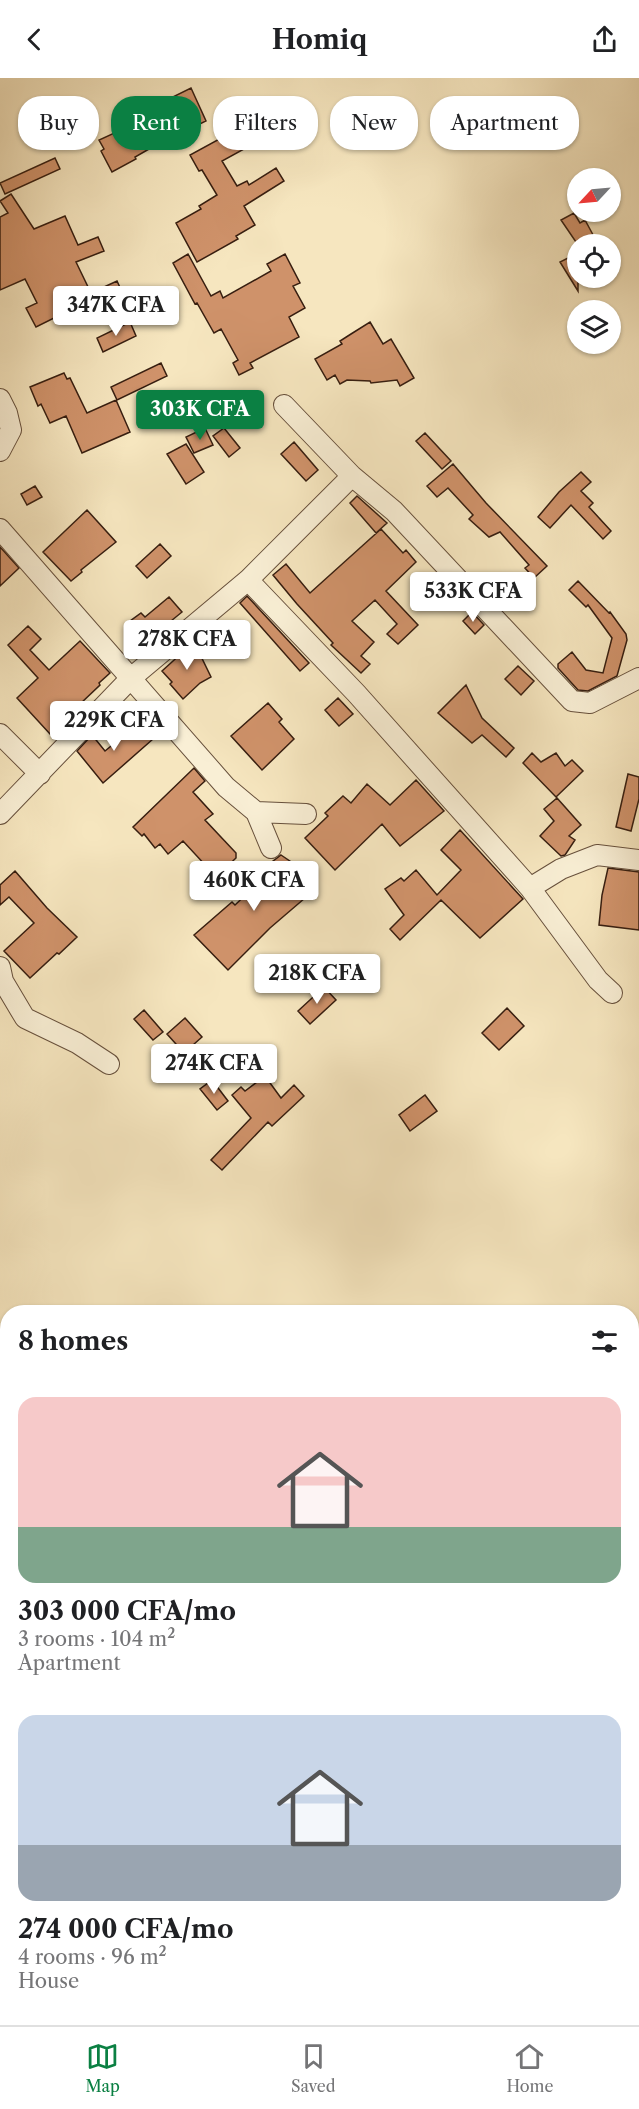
<!DOCTYPE html>
<meta charset="utf-8">
<style>
:root{--surface:#fff;--page:#f2f2f2;--text:#202124;--muted:#757577;--line:#e0e0e0;--accent:#0b8043}
body{margin:0;font-family:"Libre Caslon Text",serif;background:var(--page);color:var(--text);height:100vh;display:flex;flex-direction:column;font-size:22px;white-space:nowrap}
*{box-sizing:border-box;margin:0}
p{font-size:20px;color:var(--muted)}
.icon{flex:none;width:33px;height:33px;fill:none;stroke:currentColor;stroke-width:2;stroke-linecap:round;stroke-linejoin:round}
.map{position:relative;flex:1;overflow:hidden}
.side{position:absolute;left:0px;top:1227px;width:639px;height:720px;display:flex;flex-direction:column;background:var(--surface);border-radius:24px 24px 0 0;box-shadow:0 2px 4px #0004}
.side>*{flex:none}
.hud{position:absolute;left:18px;top:18px;width:603px;height:54px;display:flex;gap:12px}
.needle{width:39px;rotate:244deg}
.fabs{position:absolute;left:567px;top:90px;display:grid;gap:12px}
.fabs a{display:grid;place-items:center;width:54px;height:54px;border-radius:50%;background:var(--surface);box-shadow:0 2px 4px #0004;font-size:30px}
.price{position:absolute;translate:-50% -51px;padding:0 14px;border-radius:6px;background:#fff;color:#222;font-size:20px;line-height:39px;filter:drop-shadow(0 2px 3px #0008)}
.price::after{content:'';position:absolute;left:50%;top:36px;width:18px;height:14px;margin-left:-9px;background:inherit;clip-path:polygon(0 0,100% 0,50% 100%)}
.price.active{background:var(--accent);color:#fff}
ul{padding:0;list-style:none}
li{display:grid;align-content:center;gap:12px;height:318px;padding:0 18px}
li span{display:grid;place-items:center;height:186px;border-radius:18px;color:#555}
li>.icon{margin-inline-start:auto}
span .icon{width:108px;height:108px;fill:#fffc;stroke-width:1}
li b{font-size:26px}
h2{display:flex;justify-content:space-between;align-items:center;height:72px;padding:0 18px;font-size:26px}
.tag{padding:0 21px;border-radius:24px;background:var(--surface);box-shadow:0 2px 4px #0004;font-size:21px;line-height:54px}
.tag.active{background:var(--accent);color:#fff}
header{display:flex;justify-content:space-between;align-items:center;height:78px;padding:0 18px;background:var(--surface);font-size:27px;font-weight:700}
.menu{display:flex;justify-content:space-around;align-items:center;height:84px;border-top:2px solid var(--line);background:var(--surface);font-size:16px;color:var(--muted)}
.menu a{display:grid;justify-items:center;gap:3px}
.menu .active{color:var(--accent)}
.map>svg:first-child{display:block}
.building{fill:#cf926a;stroke:#371e10;stroke-width:1.5}
.lines{fill:none;stroke-linecap:round;stroke-linejoin:round}
.minor-casing{stroke:#67503c;stroke-width:22}
.minor{stroke:#f9efd5;stroke-width:20}
</style>
<header><svg class="icon" aria-label="back" viewBox="0 0 24 24"><path d="M15 5l-7 7 7 7"/></svg>Homiq<svg class="icon" aria-label="share" viewBox="0 0 24 24"><path d="M12 15V3M7 8l5-5 5 5M5 13v7h14v-7"/></svg></header>
<div class="map">
<svg width="639" height="1947" viewBox="0 0 639 1947">
<rect width="100%" height="100%" fill="#f6e6bf"/>
<filter id="stains"><feTurbulence type="fractalNoise" baseFrequency=".00333" numOctaves="4"/><feColorMatrix values="0 0 0 0 .2 0 0 0 0 .09 0 0 0 0 .02 0 0 0 .5 -.17"/></filter>
<radialGradient id="worn" r=".72"><stop offset=".6" stop-color="#630" stop-opacity="0"/><stop offset="1" stop-color="#630" stop-opacity=".3"/></radialGradient>
<path class="building" d="M191 10 206 43 149 71 135 79 136 81 112 94 101 73 104 71 99 62 119 53 116 47Z
M245 47 255 65 222 83 237 108 247 103 249 107 276 90 284 103 244 128 255 147 236 158 238 161 197 184 176 145 201 131 199 128 217 117 202 92 199 93 190 77Z
M55 80 60 91 5 116 0 105Z
M11 116 34 151 65 138 78 167 98 159 104 173 76 184 91 215 117 203 122 214 96 226 95 223 66 239 64 235 36 249 26 230 37 225 25 201 0 212V139L8 135 0 123Z
M574 135 580 145 585 142 598 166 578 167 561 142Z
M188 176 211 218 220 213 223 220 271 193 267 186 285 176 300 205 293 208 305 230 289 239 299 259 250 285 253 290 239 297 233 285 238 282 221 251 214 255 197 225 195 226 173 185Z
M572 178 578 187V213L560 184Z
M130 244 136 258 103 274 97 260Z
M370 244 383 266 391 261 414 300 400 308 397 302 371 305 370 303 347 302 340 306 335 297 327 302 315 281 342 266 340 263 351 256Z
M161 285 167 298 117 322 111 309Z
M64 295 67 301 70 300 87 335 116 322 130 354 82 375 66 338 50 345 41 326 38 328 30 309Z
M205 350 213 367 194 375 186 359Z
M224 350 240 370 229 379 213 358Z
M425 355 451 383 442 391 416 363Z
M294 364 318 392 306 403 281 376Z
M186 366 204 394 186 406 167 376Z
M453 386 486 425 547 488 534 500 525 490 529 487 500 454 489 459 469 441 473 437 448 410 437 419 427 408Z
M581 394 591 404 581 413 593 425 589 429 611 453 603 461 571 427 550 450 538 439 559 414Z
M35 408 42 419 27 427 21 416Z
M357 418 387 445 376 455 350 425Z
M87 432 116 464 81 492 82 494 71 503 43 474Z
M381 451 403 475 406 472 416 484 386 513 418 547 398 566 387 556 397 546 375 522 352 543 374 564 361 578 370 586 361 595 331 567 333 565 297 526 273 497 286 486 310 515Z
M160 466 171 478 147 500 136 488Z
M0 469 19 490 0 508Z
M578 503 609 535 610 534 626 556 627 562 617 598 588 613 578 612 558 590V586L572 574 586 592 603 595 612 560 588 527 586 529 569 512Z
M247 518 309 585 300 593 240 525Z
M169 519 182 534 171 543 175 548 137 579 130 565 137 562 126 546 141 535 145 539Z
M472 534 484 547 475 556 463 543Z
M28 548 41 561 30 572 49 592 80 563 110 595 99 605 100 607 79 627 80 628 50 656 17 620 38 600 8 567Z
M194 564 211 599 200 605 183 621 170 606 172 604 162 593Z
M518 588 534 603 521 617 505 601Z
M466 607 482 640 514 670 506 679 482 657 472 665 438 635Z
M338 620 353 636 339 648 325 632Z
M268 625 282 641 279 644 294 661 262 692 231 658Z
M139 645 153 661 103 705 77 673 92 657 105 673Z
M532 675 541 684 556 675 565 688 572 682 583 693 556 719 523 685Z
M194 690 205 703 193 714 213 736 205 742 236 775V780L219 796 210 786 207 789 183 763 168 776 160 766 155 770 144 756 142 758 133 749Z
M628 696 639 699V721L631 753 616 749Z
M416 702 444 733 400 768 382 746 335 792 305 760 328 738 325 735 343 718 351 725 367 706 390 727Z
M557 720 581 747 569 758 575 762 565 777 561 778 540 758 554 743 544 731Z
M460 752 523 821 480 860 441 822 400 862 390 851 404 837 385 811 401 800 404 803 416 792 437 817 461 792 441 772Z
M281 777 300 790 296 795 312 814 270 850 228 892 194 857 232 824 235 827 256 807 251 800Z
M608 790 639 794V852L599 847 602 817Z
M15 793 47 830 77 859 59 876 57 875 30 900 4 873 34 845 9 819 0 827V807Z
M324 909 336 922 310 946 298 933Z
M507 930 524 948 499 972 482 955Z
M144 932 163 954 153 962 134 941Z
M185 940 202 959 184 975 167 956Z
M265 998 281 1020 294 1007 304 1018 272 1048 268 1044 222 1092 211 1082 251 1040 232 1017 241 1009 245 1013Z
M212 1002 228 1023 217 1032 200 1011Z
M425 1017 437 1033 410 1053 399 1037Z"/>
<g class="lines">
<defs>
<path id="minor" d="M0 321 7 335 11 352 0 373
M352 398 394 433 572 623 590 625 639 600
M0 451 226 709 256 734 306 736
M248 502 356 615 530 810 598 902 612 915
M0 656 40 696
M256 734 271 770
M0 736 131 600 248 502 352 398 284 327
M530 810 561 791 597 777 639 782
M0 889 3 903 25 940 77 965 109 986"/>
</defs>
<use href="#minor" class="minor-casing"/>
<use href="#minor" class="minor"/>
</g>
<rect width="100%" height="100%" filter="url(#stains)"/>
<rect width="100%" height="100%" fill="url(#worn)"/>
</svg>
<div class="fabs">
<a><svg class="needle" viewBox="-14 -14 28 28"><path d="M0-13l5 13h-10z" fill="#e53935"/><path d="M0 13l5-13h-10z" fill="#757577"/></svg></a>
<a><svg class="icon" aria-label="locate" viewBox="0 0 24 24"><circle cx="12" cy="12" r="6"/><path d="M12 2v4M12 18v4M2 12h4M18 12h4"/></svg></a>
<a><svg class="icon" aria-label="layers" viewBox="0 0 24 24"><path d="M12 4l9 5-9 5-9-5zM3 14l9 5 9-5"/></svg></a>
</div>
<b class="price" style="left:116px;top:259px">347K CFA</b>
<b class="price active" style="left:200px;top:363px">303K CFA</b>
<b class="price" style="left:473px;top:545px">533K CFA</b>
<b class="price" style="left:187px;top:593px">278K CFA</b>
<b class="price" style="left:114px;top:674px">229K CFA</b>
<b class="price" style="left:254px;top:834px">460K CFA</b>
<b class="price" style="left:317px;top:927px">218K CFA</b>
<b class="price" style="left:214px;top:1017px">274K CFA</b>
<div class="hud">
<a class="tag">Buy</a>
<a class="tag active">Rent</a>
<a class="tag">Filters</a>
<a class="tag">New</a>
<a class="tag">Apartment</a>
</div>
<section class="side">
<h2>8 homes<svg class="icon" aria-label="filters" viewBox="0 0 24 24"><path d="M4 7h16M4 17h16"/><circle cx="9" cy="7" r="2"/><circle cx="15" cy="17" r="2"/></svg></h2>
<ul>
<li><span style="background:linear-gradient(#f6c9c9 70%,#7fa58c 0)"><svg class="icon" aria-label="home" viewBox="0 0 24 24"><path d="M3 11l9-7 9 7M6 9v11h12V9"/></svg></span><div><b>303 000 CFA/mo</b><p>3 rooms · 104 m²</p><p>Apartment</p></div></li>
<li><span style="background:linear-gradient(#c9d6e8 70%,#9aa5b1 0)"><svg class="icon" aria-label="home" viewBox="0 0 24 24"><path d="M3 11l9-7 9 7M6 9v11h12V9"/></svg></span><div><b>274 000 CFA/mo</b><p>4 rooms · 96 m²</p><p>House</p></div></li>
</ul>
</section>
</div>
<nav class="menu">
<a class="active"><svg class="icon" aria-label="map" viewBox="0 0 24 24"><path d="M3 6l6-2 6 2 6-2v14l-6 2-6-2-6 2zM9 4v14M15 6v14"/></svg>Map</a>
<a><svg class="icon" aria-label="saved" viewBox="0 0 24 24"><path d="M7 4h10v16l-5-4-5 4z"/></svg>Saved</a>
<a><svg class="icon" aria-label="home" viewBox="0 0 24 24"><path d="M3 11l9-7 9 7M6 9v11h12V9"/></svg>Home</a>
</nav>
